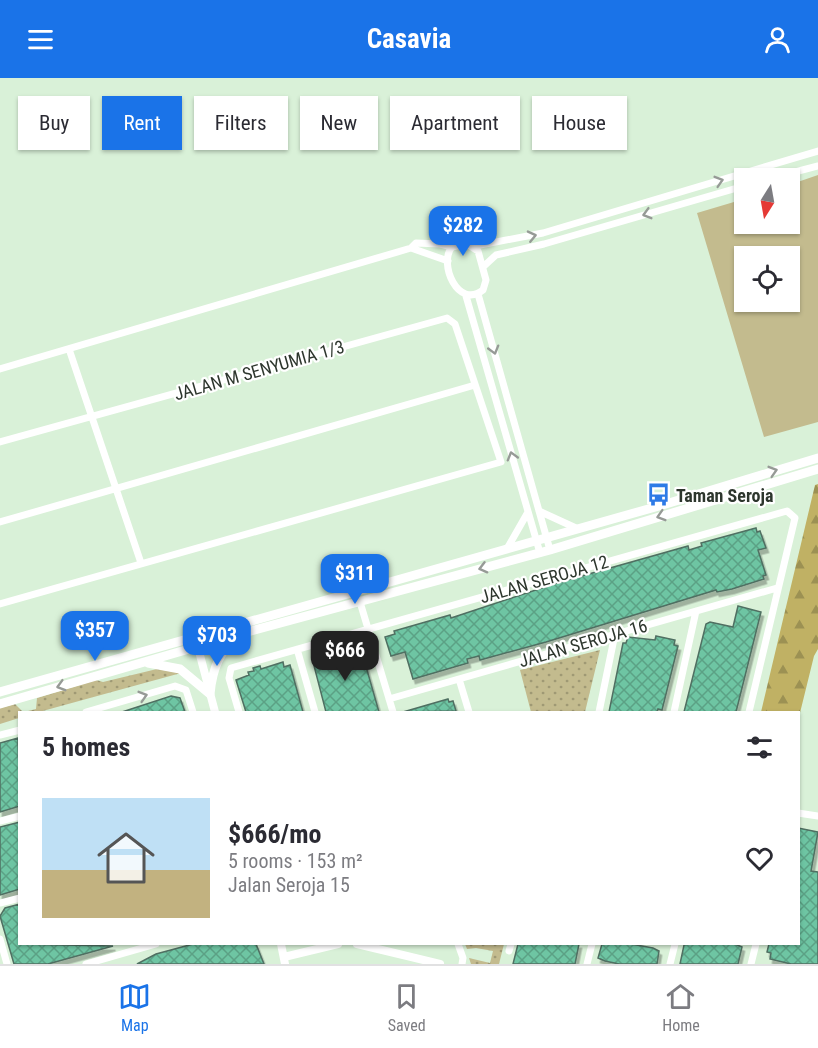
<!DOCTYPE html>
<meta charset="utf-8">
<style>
:root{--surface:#fff;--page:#f7f7f7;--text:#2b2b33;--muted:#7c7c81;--line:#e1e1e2;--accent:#1a73e8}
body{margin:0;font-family:"Roboto Condensed",sans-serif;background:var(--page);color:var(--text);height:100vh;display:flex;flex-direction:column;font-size:22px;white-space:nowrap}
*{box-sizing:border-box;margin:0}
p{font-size:20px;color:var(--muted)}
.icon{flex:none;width:33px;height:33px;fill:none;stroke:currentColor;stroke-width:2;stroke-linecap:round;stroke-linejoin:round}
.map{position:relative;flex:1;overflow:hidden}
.side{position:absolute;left:18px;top:633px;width:782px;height:234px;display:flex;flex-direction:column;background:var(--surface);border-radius:0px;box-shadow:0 2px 4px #0004}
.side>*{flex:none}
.banner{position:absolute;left:18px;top:18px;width:783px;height:54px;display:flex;gap:12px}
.needle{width:39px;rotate:191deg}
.buttons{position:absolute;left:734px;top:90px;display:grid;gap:12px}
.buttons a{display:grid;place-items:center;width:66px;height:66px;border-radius:0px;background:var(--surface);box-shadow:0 2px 4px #0004;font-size:30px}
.price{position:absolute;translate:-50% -51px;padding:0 14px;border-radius:12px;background:var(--accent);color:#fff;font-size:20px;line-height:39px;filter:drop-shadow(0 2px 3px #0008)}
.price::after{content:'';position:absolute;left:50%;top:36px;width:18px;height:14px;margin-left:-9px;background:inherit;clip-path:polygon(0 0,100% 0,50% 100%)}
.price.selected{background:#222;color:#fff}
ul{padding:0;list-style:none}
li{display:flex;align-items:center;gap:18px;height:150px;padding:0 24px}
li span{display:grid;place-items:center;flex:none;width:168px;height:120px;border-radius:0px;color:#555}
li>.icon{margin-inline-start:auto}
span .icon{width:72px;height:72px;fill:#fffc;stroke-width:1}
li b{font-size:26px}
h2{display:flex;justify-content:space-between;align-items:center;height:72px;padding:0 24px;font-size:26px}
.chip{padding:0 21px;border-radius:0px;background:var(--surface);box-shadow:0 2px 4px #0004;font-size:21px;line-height:54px}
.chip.selected{background:var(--accent);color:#fff}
header{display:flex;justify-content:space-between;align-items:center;height:78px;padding:0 24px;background:var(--accent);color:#fff;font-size:27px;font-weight:700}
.tab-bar{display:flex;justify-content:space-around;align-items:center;height:84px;border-top:2px solid var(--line);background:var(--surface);font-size:16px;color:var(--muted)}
.tab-bar a{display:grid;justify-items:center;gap:3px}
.tab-bar .selected{color:var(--accent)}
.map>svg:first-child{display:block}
.grass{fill:url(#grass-dots)}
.forest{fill:url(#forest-firs)}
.green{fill:#c3bb8e;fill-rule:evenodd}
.building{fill:url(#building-cross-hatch);stroke:#506f62;stroke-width:1.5;filter:url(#shadow)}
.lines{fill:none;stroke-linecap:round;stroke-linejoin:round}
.minor{stroke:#fff;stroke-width:7}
.tertiary{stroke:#fff;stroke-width:8}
.secondary{stroke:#fff;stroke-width:9}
.oneway{stroke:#969a96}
.labels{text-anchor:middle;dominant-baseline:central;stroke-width:4.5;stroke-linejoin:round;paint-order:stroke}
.street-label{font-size:18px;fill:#2d362d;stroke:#fff}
.poi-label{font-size:18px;font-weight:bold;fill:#2d362d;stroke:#fff;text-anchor:start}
</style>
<header><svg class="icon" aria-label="menu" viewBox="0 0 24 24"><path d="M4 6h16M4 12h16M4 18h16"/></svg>Casavia<svg class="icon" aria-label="person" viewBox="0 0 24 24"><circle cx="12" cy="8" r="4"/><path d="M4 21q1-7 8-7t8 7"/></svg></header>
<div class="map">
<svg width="818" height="886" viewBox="0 0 818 886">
<defs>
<pattern id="grass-dots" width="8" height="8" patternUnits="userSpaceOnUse" patternTransform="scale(1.5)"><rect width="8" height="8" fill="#c3bb8e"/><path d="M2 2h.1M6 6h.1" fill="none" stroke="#9f9974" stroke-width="1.8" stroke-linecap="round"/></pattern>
<pattern id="forest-firs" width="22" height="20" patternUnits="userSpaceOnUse" patternTransform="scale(1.5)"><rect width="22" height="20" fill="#c0b164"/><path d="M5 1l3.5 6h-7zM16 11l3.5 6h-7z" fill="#9c9153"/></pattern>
<pattern id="building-cross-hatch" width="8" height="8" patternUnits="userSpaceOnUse" patternTransform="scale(1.5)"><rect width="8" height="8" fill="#6ec5a3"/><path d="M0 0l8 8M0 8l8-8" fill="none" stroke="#5ba185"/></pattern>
<filter id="shadow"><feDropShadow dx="2.5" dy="4.5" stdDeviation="0" flood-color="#0004"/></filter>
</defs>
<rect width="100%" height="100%" fill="#d9f1d8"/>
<path class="grass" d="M600 572 585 634H531L520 592Z
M157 591 181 595 39 634H24L36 631 37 620 96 602 103 604Z
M15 626 23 634H20L19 640 0 646V630Z
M465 866H504L499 886H471L469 880 490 885 493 873 476 870 467 871Z"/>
<path class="forest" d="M818 406V571L814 578 798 643V634H761L815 407Z"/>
<path class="green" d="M818 97V344L764 359 697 135 744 121V146H789V107ZM744 178H789V224H744Z"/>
<path class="building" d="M756 450 757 454 760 453 766 470 758 472 766 497 763 498 764 501 732 511 717 514 716 512 546 564 480 582 479 578 467 581 468 585 413 601 405 574 391 578 385 559 395 556 394 553 450 537 451 540 557 505 688 468 689 472 702 468 701 465Z
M738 528 761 534 736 634H684L706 546 710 544 733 549Z
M656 558 675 562 674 567 678 568 662 632 658 631 657 634H609L623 565H626L628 559 655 562Z
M355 568 357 572 361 571 379 634H326L313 584 317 582 316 578Z
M283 584 284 589 290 587 303 634H246L236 602 249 597 248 594 254 593 253 590 260 588 261 591Z
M171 618 180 620 185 634H122Z
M448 621 449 624 453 623 456 633 403 634Z
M18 660 20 728 0 734V665Z
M20 744V811L0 817V749Z
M798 750 818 754 811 793 818 794V886H791L770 881 771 875 767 874 769 866H798Z
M20 826V866L113 868 48 886H14L0 838 5 830Z
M193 866H256L264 886H137L156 876Z
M518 866H579L575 886H513Z
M602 866H631L653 870 659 873 657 886H619L605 883 598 880Z
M688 866H735L742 869 738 886H680L684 867Z"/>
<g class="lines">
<path class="minor" d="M772 100 818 88
M467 166 478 173 486 202 483 212C458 232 438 185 452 169Z
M475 168 543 155 818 73
M411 170 448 183
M483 189 496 177 544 166 744 108
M478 216 550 472
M466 218 540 475
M69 271 141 485
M0 291 411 170 416 165 440 166 452 169
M0 364 447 240 455 246 501 384 0 526
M539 433 576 450
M0 444 475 307
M508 469 528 434
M360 524 393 634
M297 571 315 634
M459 601 469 634
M389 621 777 510
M86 634 175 608 186 612 193 634
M239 634 229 600 231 590 787 433 795 440 749 634
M599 634 615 556
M674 634 696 533
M0 657 20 652
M798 735 818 738
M0 743 20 738
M0 825 20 820
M0 861 7 886
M458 866 463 880 462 886
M509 873 511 866
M86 886 156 866
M587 886 592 866
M670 886 675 866
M751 886 756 866"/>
<path class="tertiary" d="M196 562 215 634
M281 866 285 886
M357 866 440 886
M284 879 338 866"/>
<path class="secondary" d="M148 585 180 591 210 616
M0 614 659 428 818 380
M210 616C212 594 218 572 238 560
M0 626 251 553 550 472 818 391"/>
</g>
<defs><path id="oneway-chevron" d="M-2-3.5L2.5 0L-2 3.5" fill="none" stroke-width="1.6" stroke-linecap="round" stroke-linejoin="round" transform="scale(1.5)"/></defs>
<g class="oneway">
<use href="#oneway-chevron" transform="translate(719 103) rotate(-17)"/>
<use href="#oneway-chevron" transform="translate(647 136) rotate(164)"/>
<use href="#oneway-chevron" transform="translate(532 158) rotate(-13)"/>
<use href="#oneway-chevron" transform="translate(494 272) rotate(74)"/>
<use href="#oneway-chevron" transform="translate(512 378) rotate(-106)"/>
<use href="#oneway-chevron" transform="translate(773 393) rotate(-17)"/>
<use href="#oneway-chevron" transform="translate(661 438) rotate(163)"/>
<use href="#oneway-chevron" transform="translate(483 490) rotate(165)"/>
<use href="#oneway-chevron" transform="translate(61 608) rotate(164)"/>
<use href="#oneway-chevron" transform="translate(143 618) rotate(-17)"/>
</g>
<defs>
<symbol id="bus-bare" viewBox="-9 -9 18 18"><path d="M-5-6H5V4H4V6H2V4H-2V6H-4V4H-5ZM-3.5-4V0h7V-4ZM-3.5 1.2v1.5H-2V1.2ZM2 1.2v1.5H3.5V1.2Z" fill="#2d7ae6" stroke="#fff" stroke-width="2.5" paint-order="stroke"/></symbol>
</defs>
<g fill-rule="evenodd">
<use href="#bus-bare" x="642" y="400" width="33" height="33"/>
</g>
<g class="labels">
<g class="street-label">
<text transform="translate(259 292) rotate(-16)">JALAN M SENYUMIA 1/3</text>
<text transform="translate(544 501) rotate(-16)">JALAN SEROJA 12</text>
<text transform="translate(583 565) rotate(-16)">JALAN SEROJA 16</text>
</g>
<g class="poi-label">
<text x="676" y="417">Taman Seroja</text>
</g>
</g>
</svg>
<div class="buttons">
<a><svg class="needle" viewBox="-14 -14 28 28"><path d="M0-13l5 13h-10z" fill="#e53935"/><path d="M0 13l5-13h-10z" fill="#7c7c81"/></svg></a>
<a><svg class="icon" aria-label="locate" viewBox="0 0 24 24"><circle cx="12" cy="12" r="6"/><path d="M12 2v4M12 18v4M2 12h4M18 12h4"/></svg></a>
</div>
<b class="price" style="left:463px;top:179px">$282</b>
<b class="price" style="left:355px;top:527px">$311</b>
<b class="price" style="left:95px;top:584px">$357</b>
<b class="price" style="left:217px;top:589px">$703</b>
<b class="price selected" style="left:345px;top:604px">$666</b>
<div class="banner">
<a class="chip">Buy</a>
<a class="chip selected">Rent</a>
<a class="chip">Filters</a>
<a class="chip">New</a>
<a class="chip">Apartment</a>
<a class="chip">House</a>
</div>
<section class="side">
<h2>5 homes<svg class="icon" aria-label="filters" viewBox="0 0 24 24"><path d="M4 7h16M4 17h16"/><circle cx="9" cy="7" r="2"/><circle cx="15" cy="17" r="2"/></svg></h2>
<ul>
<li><span style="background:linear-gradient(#bfe0f5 60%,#c2b280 0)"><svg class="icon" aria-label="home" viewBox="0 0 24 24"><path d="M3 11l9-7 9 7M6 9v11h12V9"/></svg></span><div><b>$666/mo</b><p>5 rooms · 153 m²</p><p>Jalan Seroja 15</p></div><svg class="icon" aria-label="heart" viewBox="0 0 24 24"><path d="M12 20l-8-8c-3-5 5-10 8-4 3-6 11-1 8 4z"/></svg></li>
</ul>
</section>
</div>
<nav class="tab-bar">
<a class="selected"><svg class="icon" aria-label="map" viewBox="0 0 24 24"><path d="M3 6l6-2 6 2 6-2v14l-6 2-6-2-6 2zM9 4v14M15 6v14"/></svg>Map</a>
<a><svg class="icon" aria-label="saved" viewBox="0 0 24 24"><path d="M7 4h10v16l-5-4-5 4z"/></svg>Saved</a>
<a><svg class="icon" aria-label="home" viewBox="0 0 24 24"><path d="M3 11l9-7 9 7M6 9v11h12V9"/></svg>Home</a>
</nav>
